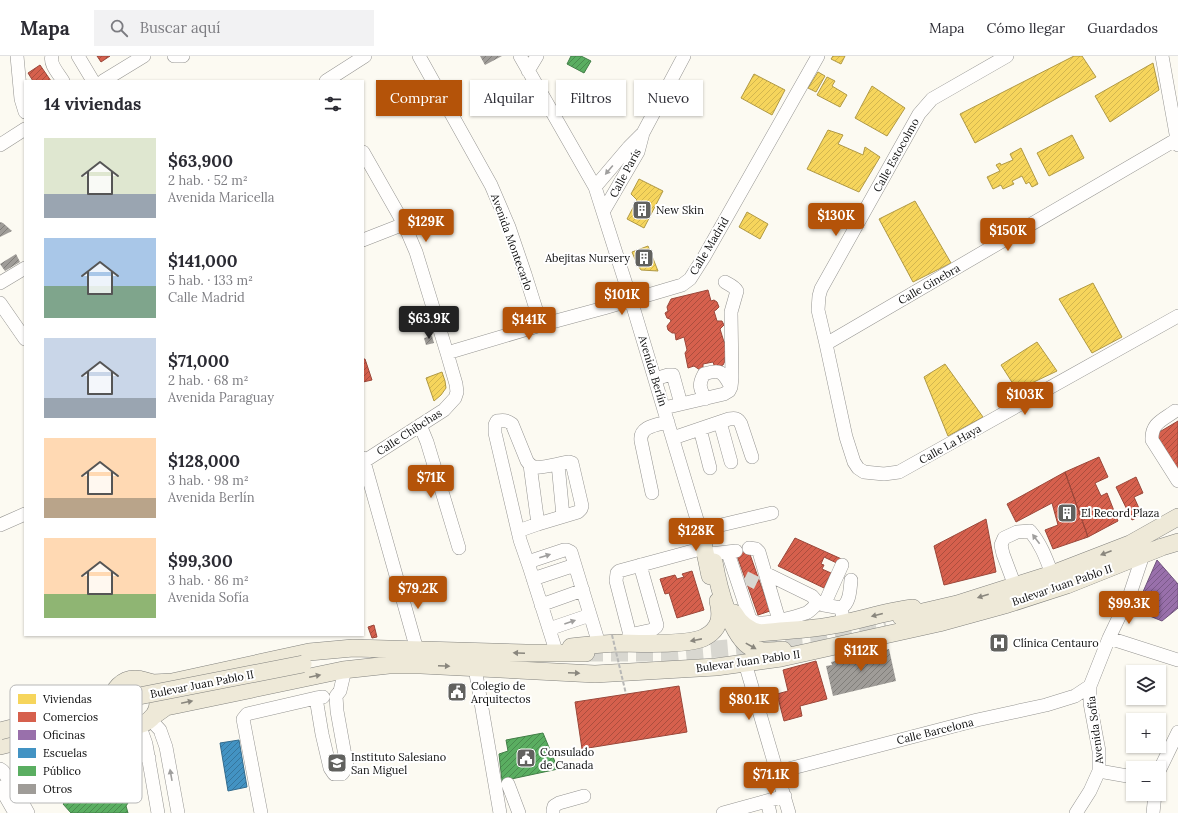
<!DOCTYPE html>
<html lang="es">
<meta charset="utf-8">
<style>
:root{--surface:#fff;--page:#f2f2f3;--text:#2b2b33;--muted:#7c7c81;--line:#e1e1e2;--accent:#b45309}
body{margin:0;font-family:Lora,serif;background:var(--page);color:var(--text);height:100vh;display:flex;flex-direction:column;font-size:15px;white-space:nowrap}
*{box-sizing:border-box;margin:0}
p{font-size:13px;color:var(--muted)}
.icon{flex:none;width:22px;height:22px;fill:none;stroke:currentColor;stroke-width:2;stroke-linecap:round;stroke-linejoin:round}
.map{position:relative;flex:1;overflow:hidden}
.panel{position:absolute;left:24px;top:24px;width:340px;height:556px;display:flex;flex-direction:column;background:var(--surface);border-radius:0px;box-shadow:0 1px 3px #0004}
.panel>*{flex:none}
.top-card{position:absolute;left:376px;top:24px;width:380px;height:36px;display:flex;gap:8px}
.buttons{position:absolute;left:1126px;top:609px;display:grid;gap:8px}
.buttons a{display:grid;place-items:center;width:40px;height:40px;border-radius:0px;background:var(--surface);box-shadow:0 1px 3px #0004;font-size:20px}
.price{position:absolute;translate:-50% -34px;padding:0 9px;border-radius:4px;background:var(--accent);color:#fff;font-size:13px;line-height:26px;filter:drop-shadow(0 1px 2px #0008)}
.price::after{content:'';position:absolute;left:50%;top:24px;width:12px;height:9px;margin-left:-6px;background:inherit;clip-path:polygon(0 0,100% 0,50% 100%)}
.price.current{background:#222;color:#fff}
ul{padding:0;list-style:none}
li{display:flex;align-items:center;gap:12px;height:100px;padding:0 20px}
li span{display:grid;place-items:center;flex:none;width:112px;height:80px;border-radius:0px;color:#555}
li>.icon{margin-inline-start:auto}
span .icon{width:48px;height:48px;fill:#fffc;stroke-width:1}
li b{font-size:17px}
h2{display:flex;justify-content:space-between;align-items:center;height:48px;padding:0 20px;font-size:17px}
.chip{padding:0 14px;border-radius:0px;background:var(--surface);box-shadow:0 1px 3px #0004;font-size:14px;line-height:36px}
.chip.current{background:var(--accent);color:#fff}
header{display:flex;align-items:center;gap:24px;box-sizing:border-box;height:56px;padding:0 20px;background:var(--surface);border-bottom:1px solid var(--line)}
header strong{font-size:19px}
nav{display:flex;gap:22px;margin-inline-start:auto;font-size:14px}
.search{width:280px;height:36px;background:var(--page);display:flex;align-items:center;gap:10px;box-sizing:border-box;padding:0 14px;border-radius:0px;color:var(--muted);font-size:15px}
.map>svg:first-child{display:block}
.homes{fill:url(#homes-hatch);stroke:#b09945}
.shops{fill:url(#shops-hatch);stroke:#9a473a}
.offices{fill:url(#offices-hatch);stroke:#6f537c}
.schools{fill:url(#schools-hatch);stroke:#336b8d}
.public{fill:url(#public-hatch);stroke:#437e48}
.building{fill:url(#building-hatch)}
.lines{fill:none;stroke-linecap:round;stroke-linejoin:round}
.minor-tunnel{stroke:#d8d7d0;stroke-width:13;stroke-dasharray:13 6;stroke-linecap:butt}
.major-tunnel{stroke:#d8d7d0;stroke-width:17;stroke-dasharray:17 8;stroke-linecap:butt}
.minor-casing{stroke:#959491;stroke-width:14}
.major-casing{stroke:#82827e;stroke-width:18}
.minor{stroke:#fffefd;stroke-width:13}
.major{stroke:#eee9d8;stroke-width:17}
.major-bridge-casing{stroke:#82827e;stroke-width:18;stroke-linecap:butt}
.path-bridge{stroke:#b8b8b6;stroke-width:2;stroke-dasharray:4 2;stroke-linecap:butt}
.major-bridge{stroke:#eee9d8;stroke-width:17}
.oneway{fill:#9f9e9d}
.oneway2{fill:#89867d}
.labels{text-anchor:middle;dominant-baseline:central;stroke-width:4;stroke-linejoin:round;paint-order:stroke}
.street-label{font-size:11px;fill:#0e0e0e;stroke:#fff}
.poi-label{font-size:11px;fill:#0e0e0e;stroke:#fff;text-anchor:start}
.key{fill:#fff;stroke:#b7b7b7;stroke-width:1}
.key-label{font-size:11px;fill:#0e0e0e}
</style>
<header>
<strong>Mapa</strong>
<div class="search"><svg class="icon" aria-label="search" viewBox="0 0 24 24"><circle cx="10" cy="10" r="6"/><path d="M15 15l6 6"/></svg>Buscar aquí</div>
<nav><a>Mapa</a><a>Cómo llegar</a><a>Guardados</a></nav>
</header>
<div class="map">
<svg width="1178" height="757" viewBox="0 0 1178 757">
<defs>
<pattern id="homes-hatch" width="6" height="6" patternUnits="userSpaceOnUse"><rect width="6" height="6" fill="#f6d55c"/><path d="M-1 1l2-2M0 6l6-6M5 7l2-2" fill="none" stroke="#d2b64f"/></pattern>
<pattern id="shops-hatch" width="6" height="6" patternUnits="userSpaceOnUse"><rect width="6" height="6" fill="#d6604d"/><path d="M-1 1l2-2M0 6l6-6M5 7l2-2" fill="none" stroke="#ac4e3e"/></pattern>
<pattern id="offices-hatch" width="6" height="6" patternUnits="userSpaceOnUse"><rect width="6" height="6" fill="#9970ab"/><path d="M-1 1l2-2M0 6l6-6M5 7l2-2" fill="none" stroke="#7b5a8a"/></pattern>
<pattern id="schools-hatch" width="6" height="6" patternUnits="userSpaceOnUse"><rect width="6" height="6" fill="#4393c3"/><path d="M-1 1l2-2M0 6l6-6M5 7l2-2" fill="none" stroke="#36769d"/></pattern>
<pattern id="public-hatch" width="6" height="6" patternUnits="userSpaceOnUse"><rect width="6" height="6" fill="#5aae61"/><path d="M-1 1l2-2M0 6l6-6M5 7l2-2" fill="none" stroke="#498c4e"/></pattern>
<pattern id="building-hatch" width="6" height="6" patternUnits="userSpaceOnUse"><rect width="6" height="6" fill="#9f9c98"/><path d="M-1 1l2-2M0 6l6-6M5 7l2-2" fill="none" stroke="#807e7a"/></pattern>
</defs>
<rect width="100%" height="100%" fill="#fcfaf2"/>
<path class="homes" d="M833 0H845L841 8 831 3Z
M1074 0H1082L1096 21 975 87 960 58Z
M1153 7 1159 34 1110 66 1095 40Z
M818 16 825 20 816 36 808 32Z
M754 18 785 34 772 59 741 42Z
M827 21 835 25 832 30 847 39 840 51 817 39Z
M872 30 905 52 887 80 855 62Z
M828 74 843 79 838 88 863 99 865 91 880 101 859 136 807 113Z
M1072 79 1084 102 1049 120 1037 97Z
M1021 92 1038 128 1032 131 1029 126 1026 128 1022 120 1012 125 1014 128 1003 133 1001 129 993 133 987 121 1000 115 996 109 1000 107 1001 109 1013 104 1010 98Z
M639 123 663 135 644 172 627 163 637 144 631 138Z
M915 145 951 207 913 226 879 163Z
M747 156 768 168 760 183 739 171Z
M648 190 658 215 641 214 637 208 632 196Z
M1093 227 1122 281 1092 297 1059 243Z
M1037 286 1057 315 1017 334 1001 309Z
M945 308 983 361 948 380 924 321Z
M442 316 445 325 446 332 441 339 434 345 426 322Z"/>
<path class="shops" d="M97 0H110L101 6Z
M40 9 51 25H33L28 17Z
M708 234 711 245 714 244 717 246 719 251 716 254 714 255 717 265H722L724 269 720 273 724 286H725L728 302 724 303 725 305 723 309 718 311 714 309 713 306 703 308V313L700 314 694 310 688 312 685 297 687 294 684 281 676 284 675 277H672L668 274 667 270 671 265 670 263 667 262 665 257 668 255 667 251 671 243Z
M363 303H365L372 324 363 326Z
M1178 365V414L1156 378Z
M1099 401 1108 421 1095 427 1101 440 1107 437 1118 465 1088 481 1065 416Z
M1065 416 1088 481 1053 493 1045 474 1058 469 1052 447 1016 466 1007 448Z
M1136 421 1143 437 1134 441 1142 459 1132 464 1116 431Z
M986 463 996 516 944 529 934 490Z
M795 482 846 505 843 510 824 501 821 508 824 509 822 513 831 517 824 532 778 510Z
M747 490 770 555 758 559 735 494Z
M692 515 704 554 677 562 669 537 665 538 660 523 675 519 677 523 684 521 682 518Z
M374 569 377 581 372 582 368 571Z
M816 605 827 643 800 650 802 660 784 665 777 638 788 635 783 614Z
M679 630 687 676 582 693 575 646Z"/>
<path class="offices" d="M1157 504 1178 528V552L1162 565 1135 554Z"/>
<path class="schools" d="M239 684 247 731 228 735 220 687Z"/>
<path class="public" d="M571 0H581L591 5 584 17 567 8Z
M543 677 558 713 502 725 499 698 508 695 506 684Z
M77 721 90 731 98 729 101 725 123 721 128 726 130 744 126 750 128 757H71L63 748 66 745 61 741 71 722Z"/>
<path class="building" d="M480 0H502L485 9Z
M0 166 3 167 12 175 0 181Z
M16 198 20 206 5 215 0 208Z
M432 280 434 287 426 289 424 282Z
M889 593 896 625 833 640 826 610 832 609 831 606Z"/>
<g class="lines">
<path class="minor-tunnel" d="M748 530 756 514"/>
<path class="major-tunnel" d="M586 597H670L763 589 818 583 885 565"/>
<defs>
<path id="minor" d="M17 0 21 43 25 56
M52 0C49 8 59 18 63 25
M78 0 93 25
M174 0H183
M419 0 491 129 509 171 525 218 541 269
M520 0 595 131 631 244 701 477 705 485
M1007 0 932 43 919 58 821 233 819 240 818 254 826 288 846 381 854 406 858 412 864 416 884 418 899 416 1178 260
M1162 0 1178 89
M528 15 537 0
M103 25 144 0
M326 25 365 0
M0 89 25 73
M363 96 404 168 416 196 447 297 456 328 457 336 455 342 444 354 363 406
M595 131 629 91 643 77
M603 156 638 96 643 77 684 0
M363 184 404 168
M0 227 25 212
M0 247 25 283
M826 288 1177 83
M447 297 541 269 604 252 682 229 690 223 704 201 818 0
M655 323 668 319H673L681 348
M705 343C700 332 698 329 704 318 720 313 723 315 731 331
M664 352 724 338 729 335 731 331 732 322 731 256 737 235C734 230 730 229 725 226
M1175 355C1163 364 1151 367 1152 384L1178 425
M720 366 731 406
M420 369 427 386 459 492
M700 373 710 412
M673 382 729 363C735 362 738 362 741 368L752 401
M363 402 417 594
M558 408 563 460
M530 409 538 468
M652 437 641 385C639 370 657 369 668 366
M0 469 25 458
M700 474 772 457
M518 475 538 468 578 456 581 453 582 450 572 407 569 406C560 407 541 413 534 411 531 410 529 408 527 405L512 368C507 364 503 364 497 365L495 369V377L520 484 529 510
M749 492 756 493 759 496 779 564
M728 497 750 563C753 565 755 567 759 567 769 568 795 561 806 557 811 555 814 550 818 547
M710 498 736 495
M765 517 812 540 818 547 824 549 841 552 844 567
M533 523 575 509
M1015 530 1003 498 1001 489 1004 482 1017 476 1030 475C1041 488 1046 502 1052 518
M541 549 583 534
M824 549 842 509
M841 552C850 547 850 534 851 524
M549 573 590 559
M629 579 652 574 656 571 657 569 640 509
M1109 582 1178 604
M632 587 616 525 617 517 619 515 704 492
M556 595 529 510 530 507 534 504 564 494H567L571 496 599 588
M745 607 789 757
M475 612 500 757
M316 642 322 678 330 712 334 718H342L347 711 346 705 337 655 336 640 340 635 344 618 343 614
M150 663 160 674 166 691 178 757
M139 668 146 688 158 757
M130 695 59 710 55 709 46 704 47 695 56 691 108 681 130 695 149 702
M0 713 3 715 18 739 28 757
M1099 715 1133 721
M1159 715 1178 676
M777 716 977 664 1046 649 1075 640 1090 630
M508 728 519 757
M0 731 15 757
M767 745 770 757
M261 757 243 663 247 658 316 642 323 641
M553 757V754L554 750 559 747 584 740
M723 757 785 740
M1076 757 1090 735 1099 715V695L1090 647V630L1109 582 1130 538 1143 499
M1153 757 1155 738"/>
<path id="major" d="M701 477 710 520
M714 506C718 528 730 581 752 592 759 596 774 595 783 594
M734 557C740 568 748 574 760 577 785 574 810 574 834 569 861 564 887 555 913 552
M901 561 957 548 1055 517 1130 488 1178 461
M571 591C586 589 601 588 617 587 637 587 689 590 705 581 720 573 722 561 718 545
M112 646a23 23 0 1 1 46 0a23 23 0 1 1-46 0Z
M142 624 153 627 172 626 309 596 353 592 526 597H586
M152 661 166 651 176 649 343 614 389 609H421L595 618 716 611 781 602 939 567 1008 548 1067 529 1162 491 1178 486
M0 690 103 664 111 663 125 667"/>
</defs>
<use href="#minor" class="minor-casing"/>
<use href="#major" class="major-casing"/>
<use href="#minor" class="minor"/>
<use href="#major" class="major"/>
<defs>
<path id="major-bridge" d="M0 675 134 641 303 608"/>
</defs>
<use href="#major-bridge" class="major-bridge-casing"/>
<path class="path-bridge" d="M612 579 626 638"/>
<use href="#major-bridge" class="major-bridge"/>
</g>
<defs><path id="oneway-solid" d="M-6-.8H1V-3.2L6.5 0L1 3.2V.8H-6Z"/></defs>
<g class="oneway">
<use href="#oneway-solid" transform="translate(609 114) rotate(130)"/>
<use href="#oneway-solid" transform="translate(1036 483) rotate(-127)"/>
<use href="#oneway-solid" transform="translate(545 500) rotate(-18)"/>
<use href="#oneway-solid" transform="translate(570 566) rotate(-19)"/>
<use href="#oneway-solid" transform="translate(171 719) rotate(-100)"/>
</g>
<g class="oneway2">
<use href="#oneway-solid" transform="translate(1106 497) rotate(159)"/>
<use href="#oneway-solid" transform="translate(983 540) rotate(163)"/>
<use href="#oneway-solid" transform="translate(877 559) rotate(166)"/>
<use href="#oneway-solid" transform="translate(696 584) rotate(169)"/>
<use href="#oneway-solid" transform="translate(751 590) rotate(29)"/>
<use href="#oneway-solid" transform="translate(519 597) rotate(-178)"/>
<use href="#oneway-solid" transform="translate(444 610) rotate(3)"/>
<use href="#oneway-solid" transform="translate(574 617) rotate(3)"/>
<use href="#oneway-solid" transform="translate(315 620) rotate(-12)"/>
<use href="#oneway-solid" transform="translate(187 646) rotate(-12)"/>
</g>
<defs>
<symbol id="building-square" viewBox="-11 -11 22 22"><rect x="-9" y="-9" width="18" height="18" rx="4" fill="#61615e" stroke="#fff"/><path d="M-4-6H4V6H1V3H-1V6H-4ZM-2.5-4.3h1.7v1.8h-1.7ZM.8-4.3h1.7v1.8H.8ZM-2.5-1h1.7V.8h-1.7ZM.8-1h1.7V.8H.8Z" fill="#fff"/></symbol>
<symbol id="hospital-square" viewBox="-11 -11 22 22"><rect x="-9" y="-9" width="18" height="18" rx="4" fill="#61615e" stroke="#fff"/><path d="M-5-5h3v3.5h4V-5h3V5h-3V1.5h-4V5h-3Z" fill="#fff"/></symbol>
<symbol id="civic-square" viewBox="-11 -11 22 22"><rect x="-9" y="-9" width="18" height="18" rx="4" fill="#61615e" stroke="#fff"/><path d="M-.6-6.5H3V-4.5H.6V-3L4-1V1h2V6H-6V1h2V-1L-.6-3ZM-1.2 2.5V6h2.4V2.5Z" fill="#fff"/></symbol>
<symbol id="school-square" viewBox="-11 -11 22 22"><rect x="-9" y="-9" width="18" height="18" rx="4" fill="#61615e" stroke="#fff"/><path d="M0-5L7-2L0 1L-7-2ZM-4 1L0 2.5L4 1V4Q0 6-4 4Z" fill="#fff"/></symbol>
</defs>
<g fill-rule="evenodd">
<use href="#building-square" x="631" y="143" width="22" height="22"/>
<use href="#building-square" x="633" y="191" width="22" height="22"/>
<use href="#building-square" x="1056" y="446" width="22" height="22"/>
<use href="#hospital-square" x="988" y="576" width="22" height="22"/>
<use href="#civic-square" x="446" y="625" width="22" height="22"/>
<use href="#civic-square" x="515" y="691" width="22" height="22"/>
<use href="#school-square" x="326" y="696" width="22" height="22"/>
</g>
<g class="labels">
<g class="street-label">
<text transform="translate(896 99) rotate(-61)">Calle Estocolmo</text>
<text transform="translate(625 117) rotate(-62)">Calle París</text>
<text transform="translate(512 186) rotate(70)">Avenida Montecarlo</text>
<text transform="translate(709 190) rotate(-59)">Calle Madrid</text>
<text transform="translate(929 228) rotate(-30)">Calle Ginebra</text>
<text transform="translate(653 315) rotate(73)">Avenida Berlín</text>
<text transform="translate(409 376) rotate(-33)">Calle Chibchas</text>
<text transform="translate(950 388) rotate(-29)">Calle La Haya</text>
<text transform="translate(1062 529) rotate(-19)">Bulevar Juan Pablo II</text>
<text transform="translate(748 605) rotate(-8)">Bulevar Juan Pablo II</text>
<text transform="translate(202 628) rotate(-11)">Bulevar Juan Pablo II</text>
<text transform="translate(1095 674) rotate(-97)">Avenida Sofía</text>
<text transform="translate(935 675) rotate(-14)">Calle Barcelona</text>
</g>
<g class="poi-label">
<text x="656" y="154">New Skin</text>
<text x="630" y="202" text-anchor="end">Abejitas Nursery</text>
<text x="1081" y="457">El Record Plaza</text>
<text x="1013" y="587">Clínica Centauro</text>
<text x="471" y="630">Colegio de<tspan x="471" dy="13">Arquitectos</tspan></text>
<text x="540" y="696">Consulado<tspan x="540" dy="13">de Canada</tspan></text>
<text x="351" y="701">Instituto Salesiano<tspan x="351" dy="13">San Miguel</tspan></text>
</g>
</g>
<rect x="10" y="629" width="132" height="118" rx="6" class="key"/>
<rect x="18" y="638" width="18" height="10" fill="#f6d55c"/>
<rect x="18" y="656" width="18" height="10" fill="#d6604d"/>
<rect x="18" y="674" width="18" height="10" fill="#9970ab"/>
<rect x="18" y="692" width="18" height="10" fill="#4393c3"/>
<rect x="18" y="710" width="18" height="10" fill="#5aae61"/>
<rect x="18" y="728" width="18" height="10" fill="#9f9c98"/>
<g class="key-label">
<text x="43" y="647">Viviendas</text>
<text x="43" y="665">Comercios</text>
<text x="43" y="683">Oficinas</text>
<text x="43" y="701">Escuelas</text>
<text x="43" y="719">Público</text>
<text x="43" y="737">Otros</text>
</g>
</svg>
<div class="buttons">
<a><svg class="icon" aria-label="layers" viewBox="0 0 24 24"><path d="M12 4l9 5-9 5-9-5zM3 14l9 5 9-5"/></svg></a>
<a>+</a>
<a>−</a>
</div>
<b class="price" style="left:836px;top:181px">$130K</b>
<b class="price" style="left:426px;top:187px">$129K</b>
<b class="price" style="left:1008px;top:196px">$150K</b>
<b class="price" style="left:622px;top:260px">$101K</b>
<b class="price current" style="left:429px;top:284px">$63.9K</b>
<b class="price" style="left:529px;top:285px">$141K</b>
<b class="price" style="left:1025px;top:360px">$103K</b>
<b class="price" style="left:431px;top:443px">$71K</b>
<b class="price" style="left:696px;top:496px">$128K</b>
<b class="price" style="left:418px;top:554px">$79.2K</b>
<b class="price" style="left:1129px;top:569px">$99.3K</b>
<b class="price" style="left:861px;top:616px">$112K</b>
<b class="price" style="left:749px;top:665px">$80.1K</b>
<b class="price" style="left:771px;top:740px">$71.1K</b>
<div class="top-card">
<a class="chip current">Comprar</a>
<a class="chip">Alquilar</a>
<a class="chip">Filtros</a>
<a class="chip">Nuevo</a>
</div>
<section class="panel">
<h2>14 viviendas<svg class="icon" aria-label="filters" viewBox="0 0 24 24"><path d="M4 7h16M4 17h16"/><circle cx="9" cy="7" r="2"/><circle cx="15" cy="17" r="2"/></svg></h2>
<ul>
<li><span style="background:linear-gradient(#dfe7d0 70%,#9aa5b1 0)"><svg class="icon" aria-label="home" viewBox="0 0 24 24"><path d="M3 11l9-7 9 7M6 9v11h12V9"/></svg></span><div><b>$63,900</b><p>2 hab. · 52 m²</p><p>Avenida Maricella</p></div></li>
<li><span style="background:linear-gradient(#a9c7e8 60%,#7fa58c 0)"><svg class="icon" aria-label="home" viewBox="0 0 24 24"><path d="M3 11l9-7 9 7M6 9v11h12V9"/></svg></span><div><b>$141,000</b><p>5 hab. · 133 m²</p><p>Calle Madrid</p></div></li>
<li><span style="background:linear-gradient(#c9d6e8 75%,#9aa5b1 0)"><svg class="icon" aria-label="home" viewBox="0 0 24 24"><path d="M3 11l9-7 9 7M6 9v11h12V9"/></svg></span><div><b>$71,000</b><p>2 hab. · 68 m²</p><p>Avenida Paraguay</p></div></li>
<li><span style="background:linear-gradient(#ffd9b3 75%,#b9a48a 0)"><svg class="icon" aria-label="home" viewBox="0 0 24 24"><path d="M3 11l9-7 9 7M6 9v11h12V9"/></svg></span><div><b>$128,000</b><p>3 hab. · 98 m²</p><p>Avenida Berlín</p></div></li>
<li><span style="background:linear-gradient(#ffd9b3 70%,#8fb573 0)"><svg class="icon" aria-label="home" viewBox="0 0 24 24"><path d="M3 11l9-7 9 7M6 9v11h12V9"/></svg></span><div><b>$99,300</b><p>3 hab. · 86 m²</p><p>Avenida Sofía</p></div></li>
</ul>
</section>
</div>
